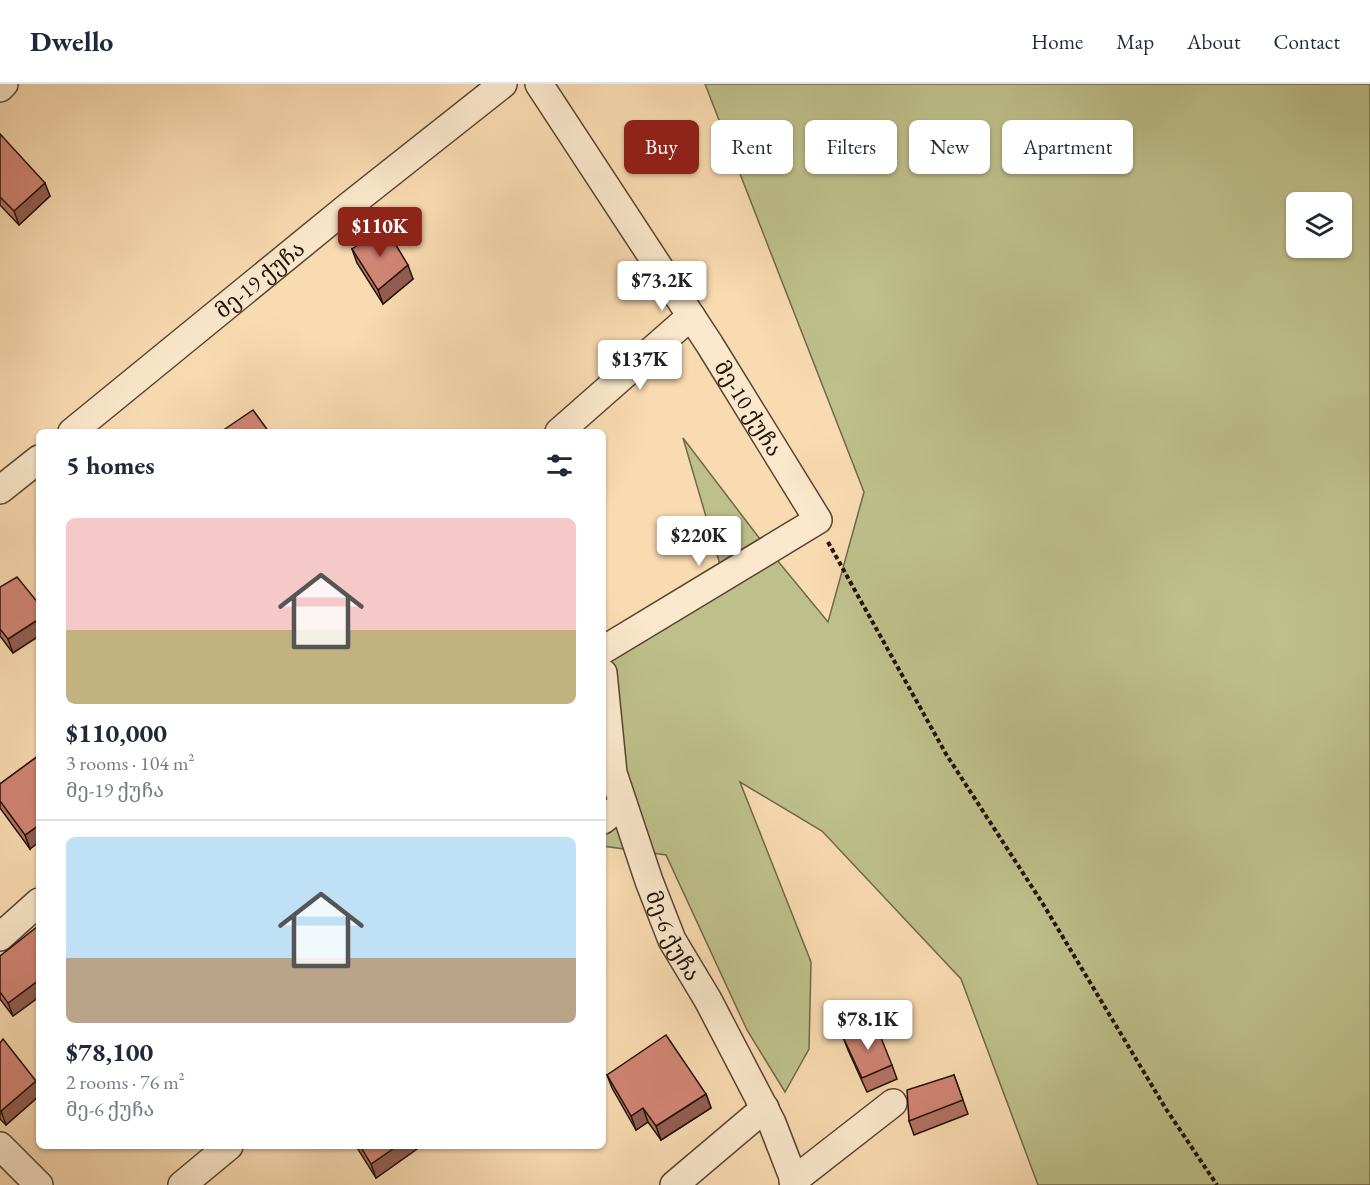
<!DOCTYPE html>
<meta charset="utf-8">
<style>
:root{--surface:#fff;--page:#f2f2f3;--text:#1f2937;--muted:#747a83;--line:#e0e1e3;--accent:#8f2418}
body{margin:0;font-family:"EB Garamond","Noto Serif Georgian",serif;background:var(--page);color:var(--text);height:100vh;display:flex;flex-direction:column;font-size:22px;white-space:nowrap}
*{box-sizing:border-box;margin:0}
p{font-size:20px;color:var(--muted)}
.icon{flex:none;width:33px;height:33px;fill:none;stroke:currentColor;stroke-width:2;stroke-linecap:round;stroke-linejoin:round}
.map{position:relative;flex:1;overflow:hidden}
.drawer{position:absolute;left:36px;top:345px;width:570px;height:720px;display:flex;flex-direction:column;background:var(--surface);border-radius:9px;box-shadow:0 2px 4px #0004}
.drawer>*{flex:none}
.top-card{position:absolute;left:624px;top:36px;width:570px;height:54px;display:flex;gap:12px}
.fabs{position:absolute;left:1286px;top:108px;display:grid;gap:12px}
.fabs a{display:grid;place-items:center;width:66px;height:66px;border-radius:9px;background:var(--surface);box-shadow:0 2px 4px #0004;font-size:30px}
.price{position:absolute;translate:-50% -51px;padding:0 14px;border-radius:6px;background:#fff;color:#222;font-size:20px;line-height:39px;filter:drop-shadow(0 2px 3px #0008)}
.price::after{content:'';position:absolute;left:50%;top:36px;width:18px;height:14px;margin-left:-9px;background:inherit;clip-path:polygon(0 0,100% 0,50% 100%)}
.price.selected{background:var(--accent);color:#fff}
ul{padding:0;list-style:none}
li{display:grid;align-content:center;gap:12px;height:318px;padding:0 30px}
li+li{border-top:2px solid var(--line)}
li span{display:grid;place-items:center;height:186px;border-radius:9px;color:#555}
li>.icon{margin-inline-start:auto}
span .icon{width:108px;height:108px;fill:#fffc;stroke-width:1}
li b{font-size:26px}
h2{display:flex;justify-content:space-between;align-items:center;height:72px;padding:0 30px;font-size:26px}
.tag{padding:0 21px;border-radius:9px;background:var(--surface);box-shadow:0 2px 4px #0004;font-size:21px;line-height:54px}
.tag.selected{background:var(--accent);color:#fff}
header{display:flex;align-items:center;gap:36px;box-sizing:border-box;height:84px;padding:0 30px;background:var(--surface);border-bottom:2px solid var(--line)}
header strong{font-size:28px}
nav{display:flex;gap:33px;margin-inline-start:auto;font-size:21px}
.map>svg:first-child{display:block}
.green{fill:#bec08b;stroke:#70694a;stroke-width:1.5;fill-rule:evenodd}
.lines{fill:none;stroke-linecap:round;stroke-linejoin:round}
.street-casing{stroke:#584433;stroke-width:30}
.path{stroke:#221209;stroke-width:4;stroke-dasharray:4.5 3;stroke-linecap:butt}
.street{stroke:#fbe8cc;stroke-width:27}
.wall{fill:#b47265;stroke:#221209;stroke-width:1.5}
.shaded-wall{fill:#925d52;stroke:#221209;stroke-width:1.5}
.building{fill:#d18575;stroke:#221209;stroke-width:1.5}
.labels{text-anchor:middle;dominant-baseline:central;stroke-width:4.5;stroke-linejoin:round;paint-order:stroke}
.street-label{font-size:22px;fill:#221209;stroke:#fbe8cc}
</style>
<header>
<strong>Dwello</strong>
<nav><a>Home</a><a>Map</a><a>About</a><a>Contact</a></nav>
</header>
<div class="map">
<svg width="1370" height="1101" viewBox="0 0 1370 1101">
<rect width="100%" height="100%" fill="#f9dbb1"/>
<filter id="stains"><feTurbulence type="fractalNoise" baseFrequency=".00333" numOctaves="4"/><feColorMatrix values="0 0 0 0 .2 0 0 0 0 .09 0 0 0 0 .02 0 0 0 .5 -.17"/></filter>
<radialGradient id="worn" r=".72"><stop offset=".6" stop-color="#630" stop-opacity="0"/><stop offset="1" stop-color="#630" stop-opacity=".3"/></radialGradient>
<path class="green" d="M705 0H1370V1101H1038L961 895 822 747 740 698 811 878 809 965 785 1008 747 946 666 771 603 762V582L721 484 683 354 763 459 828 538 864 408ZM1296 118H1341V164H1296Z"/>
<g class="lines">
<defs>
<g id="street">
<path id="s1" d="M539 0 710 261 818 436 603 566"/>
<path d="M0 4 4 0"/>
<path id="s2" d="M72 348 350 121 503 0"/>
<path d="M559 348 691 232"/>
<path d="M0 406 39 375"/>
<path id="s3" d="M603 589 613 689 649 797 672 856 708 916 772 1039 796 1101"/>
<path d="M603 736 623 720"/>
<path d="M0 853 39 818"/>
<path d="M0 1062 39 1101"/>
<path d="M793 1097 893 1019"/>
<path d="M182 1101 229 1062"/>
<path d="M674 1101 765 1024"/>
</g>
</defs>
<use href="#street" class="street-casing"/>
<path class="path" d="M828 458 946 670 1043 820 1166 1025 1217 1101"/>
<use href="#street" class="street"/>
</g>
<path class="wall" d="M0 50 50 112 19 141 0 121Z
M352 165 413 195 383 220 357 179Z
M0 503 13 569 0 552Z
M38 672 30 765 0 724V700Z
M0 872 13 932 0 915Z
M843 953 892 981 897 995 867 1008 848 966Z
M0 959 39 1006V1012L6 1041 0 1035Z
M607 991 706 1010 711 1024 661 1056 648 1038 636 1046 612 1004Z
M954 991 968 1030 914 1051 909 1037Z
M356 1062H416L417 1065 376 1094Z"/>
<path class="shaded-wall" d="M45 99 50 112 19 141 14 127Z
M408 181 413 195 383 220 378 206Z
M39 535V552L13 569 8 555Z
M39 741V758L30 765 25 751Z
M39 896V913L13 932 8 919Z
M36 997 39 1006V1012L6 1041 1 1027Z
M706 1010 711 1024 661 1056 656 1042Z
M643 1024 648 1038 636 1046 631 1032Z
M397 1062H416L417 1065 376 1094 371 1080Z"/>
<path class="building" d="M0 50 45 99 14 127 0 113Z
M385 143 408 181 378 206 352 165Z
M253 326 269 348H223L222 347Z
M17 493 39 520V535L8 555 0 545V503Z
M38 672 39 741 25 751 0 717V700Z
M37 843 39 847V896L8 919 0 908V872Z
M875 939 892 981 862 994 843 953Z
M666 951 706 1010 656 1042 643 1024 631 1032 607 991Z
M3 955 36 997 1 1027 0 1026V959Z
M954 991 963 1016 909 1037 907 1006Z
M360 1062H397L371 1080Z"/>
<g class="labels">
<g class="street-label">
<text stroke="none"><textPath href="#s2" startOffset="242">მე-19 ქუჩა</textPath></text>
<text stroke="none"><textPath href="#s1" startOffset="386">მე-10 ქუჩა</textPath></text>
<text stroke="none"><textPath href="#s3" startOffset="274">მე-6 ქუჩა</textPath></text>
</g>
</g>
<rect width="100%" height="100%" filter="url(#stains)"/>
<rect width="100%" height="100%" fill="url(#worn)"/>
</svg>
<div class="fabs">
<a><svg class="icon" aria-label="layers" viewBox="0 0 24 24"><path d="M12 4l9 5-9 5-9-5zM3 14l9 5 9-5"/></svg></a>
</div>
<b class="price selected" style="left:380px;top:174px">$110K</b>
<b class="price" style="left:662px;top:228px">$73.2K</b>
<b class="price" style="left:640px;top:307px">$137K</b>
<b class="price" style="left:699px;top:483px">$220K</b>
<b class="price" style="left:868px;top:967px">$78.1K</b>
<div class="top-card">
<a class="tag selected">Buy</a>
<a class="tag">Rent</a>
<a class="tag">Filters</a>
<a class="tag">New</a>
<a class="tag">Apartment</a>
</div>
<section class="drawer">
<h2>5 homes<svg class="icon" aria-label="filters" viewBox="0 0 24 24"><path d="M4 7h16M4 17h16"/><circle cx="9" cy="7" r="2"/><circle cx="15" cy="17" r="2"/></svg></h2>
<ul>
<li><span style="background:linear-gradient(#f6c9c9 60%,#c2b280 0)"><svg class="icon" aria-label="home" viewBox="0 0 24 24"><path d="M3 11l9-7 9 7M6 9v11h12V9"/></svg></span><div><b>$110,000</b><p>3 rooms · 104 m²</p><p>მე-19 ქუჩა</p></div></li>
<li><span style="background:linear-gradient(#bfe0f5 65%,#b9a48a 0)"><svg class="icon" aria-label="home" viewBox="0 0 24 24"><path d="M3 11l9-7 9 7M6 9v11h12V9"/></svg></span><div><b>$78,100</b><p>2 rooms · 76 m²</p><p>მე-6 ქუჩა</p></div></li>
</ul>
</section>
</div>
